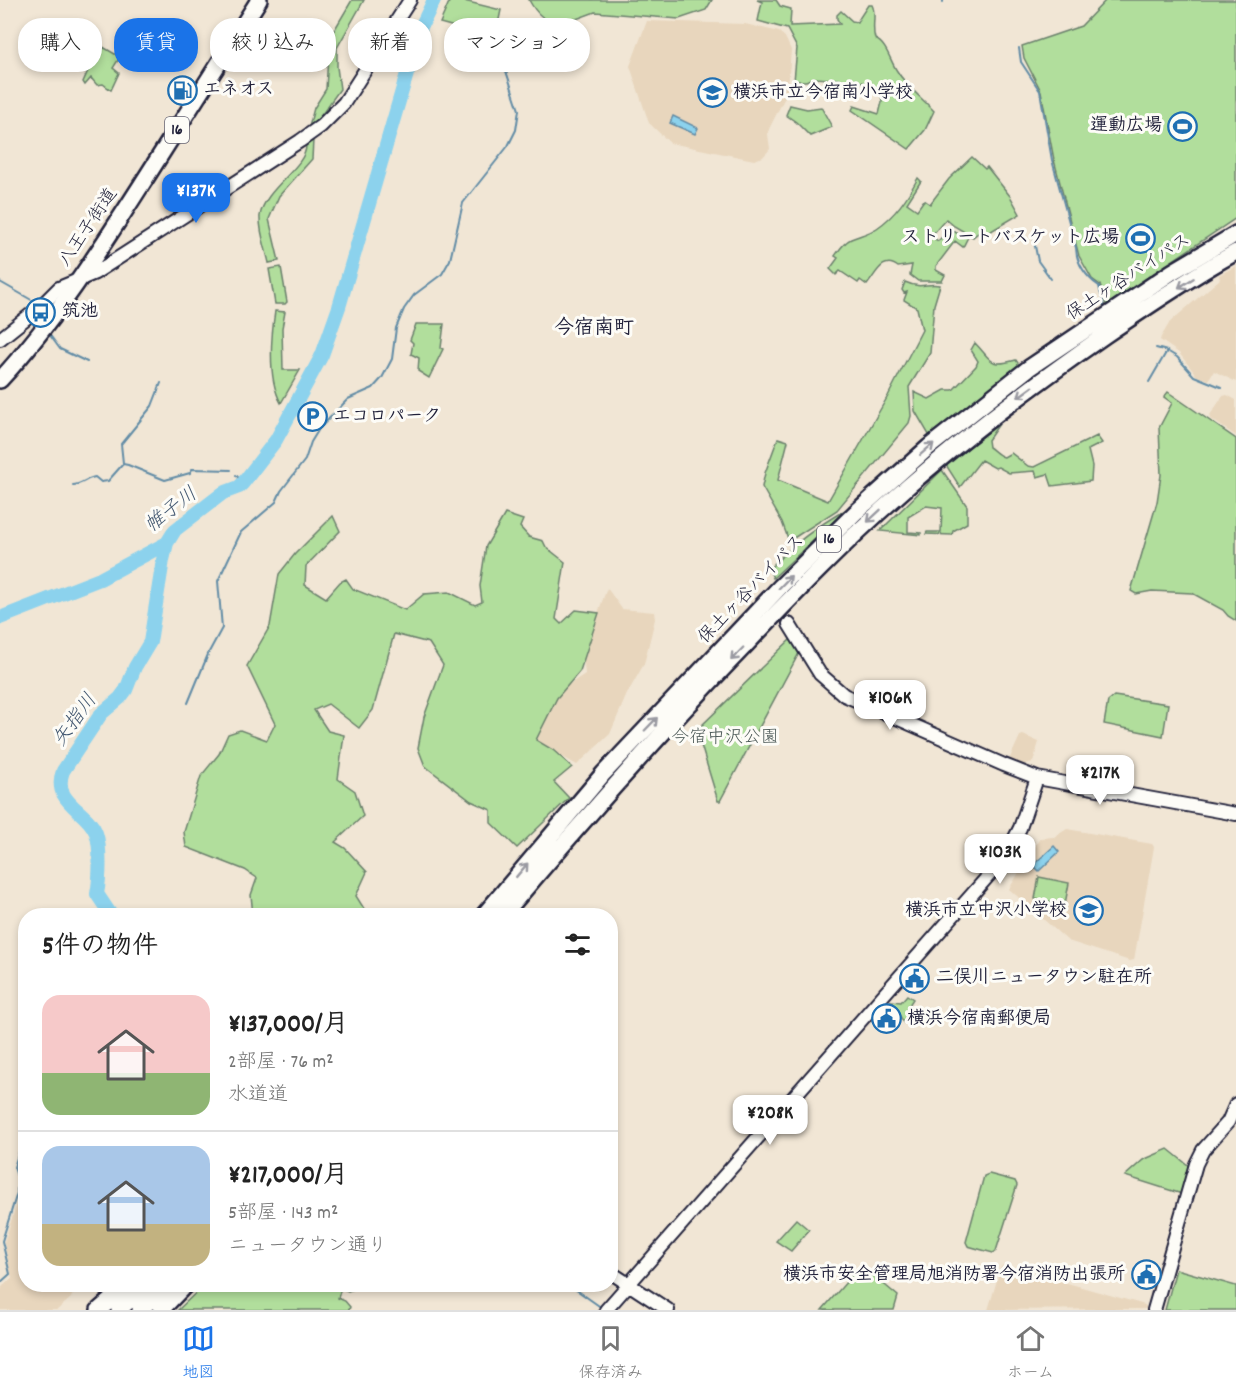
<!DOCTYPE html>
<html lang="ja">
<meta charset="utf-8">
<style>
:root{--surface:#fff;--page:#f6f6f6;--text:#222;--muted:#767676;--line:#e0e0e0;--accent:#1a73e8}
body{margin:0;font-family:Dekko,"Klee One",sans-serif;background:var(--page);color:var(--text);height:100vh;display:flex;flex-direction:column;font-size:22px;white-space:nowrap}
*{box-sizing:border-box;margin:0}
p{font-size:20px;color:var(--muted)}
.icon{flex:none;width:33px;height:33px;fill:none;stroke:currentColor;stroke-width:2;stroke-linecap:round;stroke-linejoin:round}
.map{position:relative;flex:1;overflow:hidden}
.drawer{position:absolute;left:18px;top:908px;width:600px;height:384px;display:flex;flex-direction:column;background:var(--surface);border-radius:24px;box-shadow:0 3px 9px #0003}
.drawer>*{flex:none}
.hud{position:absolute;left:18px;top:18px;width:600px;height:54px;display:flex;gap:12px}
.price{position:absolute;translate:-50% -51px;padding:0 14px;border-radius:12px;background:#fff;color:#222;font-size:20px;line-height:39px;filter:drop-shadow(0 2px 3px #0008)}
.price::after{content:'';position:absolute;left:50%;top:36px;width:18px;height:14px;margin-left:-9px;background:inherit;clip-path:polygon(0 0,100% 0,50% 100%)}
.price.selected{background:var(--accent);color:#fff}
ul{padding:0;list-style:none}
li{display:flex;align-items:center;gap:18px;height:150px;padding:0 24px}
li+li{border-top:2px solid var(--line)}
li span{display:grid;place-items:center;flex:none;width:168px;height:120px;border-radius:18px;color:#555}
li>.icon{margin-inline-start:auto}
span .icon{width:72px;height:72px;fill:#fffc;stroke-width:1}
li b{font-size:26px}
h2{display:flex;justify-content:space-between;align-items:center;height:72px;padding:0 24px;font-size:26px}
.tag{padding:0 21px;border-radius:24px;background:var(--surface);box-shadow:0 3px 9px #0003;font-size:21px;line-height:54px}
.tag.selected{background:var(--accent);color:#fff}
.dock{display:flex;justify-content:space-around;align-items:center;height:84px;border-top:2px solid var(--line);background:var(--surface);font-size:16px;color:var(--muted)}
.dock a{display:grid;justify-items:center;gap:3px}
.dock .selected{color:var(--accent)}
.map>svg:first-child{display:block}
.built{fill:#e8d6bd}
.green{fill:#b1de9c;stroke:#6a806c;stroke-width:1.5}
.water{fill:#8cd2ed;stroke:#628ca6;stroke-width:1.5}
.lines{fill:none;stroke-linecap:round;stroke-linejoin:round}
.stream{stroke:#628ca6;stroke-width:2}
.river{stroke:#8cd2ed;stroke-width:14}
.secondary-casing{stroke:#22223b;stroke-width:16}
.highway-casing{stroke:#22223b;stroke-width:20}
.secondary{stroke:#fdfcf7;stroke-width:12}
.highway{stroke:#fdfcf7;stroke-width:15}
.oneway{stroke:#9a9aa2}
.labels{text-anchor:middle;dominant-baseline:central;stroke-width:6;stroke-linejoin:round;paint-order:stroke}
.shield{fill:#fdfcf7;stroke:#646373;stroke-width:1.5}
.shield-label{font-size:16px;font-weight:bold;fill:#22223b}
.poi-label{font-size:18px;font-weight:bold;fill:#22223b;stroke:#fdfcf7;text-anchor:start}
.street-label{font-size:18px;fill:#22223b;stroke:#fdfcf7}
.park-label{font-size:18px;fill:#4d5a58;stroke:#fdfcf7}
.neighbourhood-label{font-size:20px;font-weight:bold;fill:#22223b;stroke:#fdfcf7}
.water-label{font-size:20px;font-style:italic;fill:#425770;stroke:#fdfcf7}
</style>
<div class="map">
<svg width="1236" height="1310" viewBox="0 0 1236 1310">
<rect width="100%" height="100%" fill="#f1e6d5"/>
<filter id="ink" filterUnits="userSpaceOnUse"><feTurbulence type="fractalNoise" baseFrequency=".0167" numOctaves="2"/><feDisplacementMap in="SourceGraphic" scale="12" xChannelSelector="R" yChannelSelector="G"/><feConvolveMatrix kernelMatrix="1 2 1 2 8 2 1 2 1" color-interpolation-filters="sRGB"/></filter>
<g filter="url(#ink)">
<path class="built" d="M647 21 745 24 779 32 785 37 791 50 788 86 784 99 769 129 768 134 770 149 763 157 754 160 670 143 649 123 630 66Z
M1236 266V382L1214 371 1208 380 1197 376 1179 353 1160 340 1161 337 1170 322 1220 279 1219 275Z
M1227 395 1236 400V436L1211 419 1210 415 1223 396Z
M607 588 622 609 654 612 655 619 644 664 627 694 610 734 577 765 533 740 554 699 568 685 585 674 583 654Z
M1023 735 1039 742 1033 762 1022 765 1009 760 1020 736Z
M1067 829 1152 844 1154 847 1134 960 1130 961 1068 941 1009 889 1040 838 1054 837Z
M25 1144 26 1284H77L71 1298 57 1310H0V1293L2 1287 12 1278 4 1242 20 1194V1174L17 1168Z
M1004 1265 1145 1305 1147 1309 988 1310 1001 1267Z"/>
<path class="green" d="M352 0H364L337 48V67L340 89 320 117 309 127 314 108 326 89 329 39Z
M450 0H460L501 10 496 34 491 37 440 23Z
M529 0H712L706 10 679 19 595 12 560 25C544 20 537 15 529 0Z
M757 0H776L780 6 791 9 790 26 840 24 837 19V15L841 11 852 21 857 22 868 5H872C877 14 871 26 875 39 887 44 890 61 897 71 906 86 922 98 934 111L925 130 909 149 852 110 854 106 879 114 882 102 881 93 867 83 849 80 813 78 806 81H794L797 48 787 29 758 21 762 2Z
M1106 0H1236V218L1106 305 1100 285 1092 279 1079 256 1054 160 1041 91 1024 58 1022 46 1081 26Z
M103 47 120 57 113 68 119 73 111 90 103 84 97 85 91 78 85 85 83 82 91 64Z
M790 105 807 109 821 107 832 127 810 136 796 122 786 115Z
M313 140 312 159 279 196 269 219 279 261 269 263C266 249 259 231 260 216 264 189 306 167 306 146Z
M972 157 985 169 987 167 1010 196 1020 214 981 237 978 233 973 237 954 226 946 219 931 236 938 241 949 230 968 237 963 247 955 241 936 266V270L945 275 942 281H918L910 275 912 265 898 267C883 255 876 274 867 285L860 280 858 283 840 271 836 275 830 269 838 258 835 256C839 250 844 242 851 239 860 235 868 234 877 228 896 215 907 198 918 178L921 181 907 203 917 210 924 200 930 204 949 179Z
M281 267 287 302 285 304H275L269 269Z
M905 282C923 290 926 282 940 285L934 305 930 353 909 387 911 416 909 423 837 510 789 541 782 522 762 487 765 473 778 438 788 441 778 480 828 501 888 396 922 330 917 308 904 300 907 292 904 293 902 290Z
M275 311 285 312 282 328 283 370H300L281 403C267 378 271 338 275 311Z
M416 324H444L441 348 443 349 429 378 418 371 419 358 411 354 413 343 410 340Z
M975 343C992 360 988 368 1016 360L1020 366 929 435 915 411 914 392 929 399 945 390H953L976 366 978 361 971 350Z
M1168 392 1236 439V621L1228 616 1223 610 1192 593 1152 591 1136 594 1131 591 1157 502 1161 475 1159 428 1172 403 1164 397Z
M999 424 988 440 989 447C994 450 997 455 1004 457L1011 453 1028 466 1034 467 1097 436 1102 443 1088 450 1092 466 1091 481 1052 486 1048 474 1037 477 1035 471 1009 473 998 467 995 468 981 460 960 487 946 465Z
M942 470 967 506V523L953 531 952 535 926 534 927 532H941L942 508 926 506 908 517V532L921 533V535L880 531Z
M847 509 773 578 769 569C792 545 817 526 847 509Z
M505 514 523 520 520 527 529 537 543 541 546 547 565 562 556 619 561 624 576 610 599 613 580 671 557 698 536 740 553 750 572 767 554 782 569 798 517 848 491 823V810L471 801 425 766 418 748 424 717 443 665 429 643 394 634 373 710 359 728 328 704 314 710 328 731 344 735 338 779 355 791 363 816 335 842 345 848 367 872 356 896 368 915H253L251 895 257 878 245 870 186 847 184 832 201 776 219 754 228 734 240 730 267 740 275 724 247 666 270 626 279 574 295 554 333 516 340 531 306 566 305 585 326 598 340 582 346 579 353 589 405 610 424 594 449 592 475 605 482 602 480 586 486 546Z
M791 639 799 653 720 801H718L697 732 699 728Z
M1114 696 1168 704 1163 736 1104 724 1108 701Z
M1039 877 1069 883 1065 904 1035 899Z
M907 995 913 999 907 1008 911 1015 904 1023 891 1001 901 1002Z
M1168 1149 1189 1166 1182 1194 1125 1176 1143 1160Z
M989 1174 1015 1181 1017 1185 996 1251 993 1253 968 1246 966 1242 984 1176Z
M796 1219 809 1230 791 1251 776 1241Z
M861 1265 898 1296 894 1310H822Z
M1176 1269 1236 1286V1310H1165Z
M205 1284H358L360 1287 348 1291 341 1288 338 1298 345 1301 350 1307 349 1310H178Z"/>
<path class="water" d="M673 116 698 128 695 134 670 123Z
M1054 846 1059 852 1039 871 1033 865Z"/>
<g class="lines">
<path class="stream" d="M943 0V2
M1019 48 1021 62 1040 91 1052 160 1076 248C1076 263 1087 278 1099 286L1104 307
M1034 241 1038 261 1051 279
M0 282 35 302
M49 334 60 349 87 362
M1167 351 1177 357 1194 376 1221 387
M1149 382 1167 351 1156 348
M123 463 121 444 152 406 161 383
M236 475 243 483
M73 485C81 485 87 478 95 477L101 482 108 481 123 464 128 465 165 480 190 473 192 469 231 470
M188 703 209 652 222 628 218 581 241 532 276 502 281 491 305 460 311 442 319 429 348 399 373 388 382 378 392 359 396 328 404 309 414 295 442 274 450 260 463 203 508 146 516 130 519 110 501 56V41
M0 1283 10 1274 2 1241 17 1193V1176L14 1167 22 1143 26 1142
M568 1284 602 1308"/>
<path class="river" d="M0 618 100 579 167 543
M111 915 97 894C100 878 101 848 96 833 88 810 51 803 63 771L101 714 120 698 126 690 135 667 150 642 163 560 167 543 175 530 223 493 239 487 243 483 276 440 322 355 339 307 420 29 434 0"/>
<defs>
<path id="secondary" d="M0 339 40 307 59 288 95 273 300 141 321 126 344 103 410 0
M789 624 820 674 844 695 1004 765 1037 778 1236 814
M610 1272 668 1310
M606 1310 1005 857 1020 828 1037 778
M1154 1310 1196 1164 1203 1150 1228 1122 1236 1104"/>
<path id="highway" d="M0 380C58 317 103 245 149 173 186 115 222 58 259 0
M484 915 604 773 781 586 855 513 929 447 1029 368 1172 272 1236 234
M503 915C577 827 653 741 733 658 786 603 839 547 896 497 962 438 1033 385 1105 335 1148 306 1191 277 1236 252
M99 1310 129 1284
M119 1310 147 1284
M140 1310 168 1284
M161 1310 186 1284"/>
</defs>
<use href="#secondary" class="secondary-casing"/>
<use href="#highway" class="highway-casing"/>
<use href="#secondary" class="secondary"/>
<use href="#highway" class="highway"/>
</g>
<defs><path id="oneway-shaft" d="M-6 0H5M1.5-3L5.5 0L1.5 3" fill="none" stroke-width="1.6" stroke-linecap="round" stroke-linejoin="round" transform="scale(1.5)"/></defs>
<g class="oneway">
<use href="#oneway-shaft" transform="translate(1186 283) rotate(148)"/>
<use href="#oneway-shaft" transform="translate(1025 392) rotate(144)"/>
<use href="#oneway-shaft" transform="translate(927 449) rotate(-41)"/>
<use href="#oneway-shaft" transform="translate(874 516) rotate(137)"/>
<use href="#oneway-shaft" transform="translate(785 582) rotate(-46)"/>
<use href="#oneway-shaft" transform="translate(737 654) rotate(134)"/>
<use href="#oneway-shaft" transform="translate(651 724) rotate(-46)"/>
<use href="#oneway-shaft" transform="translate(522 870) rotate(-50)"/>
</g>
</g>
<defs>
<symbol id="fuel-ring" viewBox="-11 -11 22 22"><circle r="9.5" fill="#fdfcf7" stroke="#1f6fb2" stroke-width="1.5"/><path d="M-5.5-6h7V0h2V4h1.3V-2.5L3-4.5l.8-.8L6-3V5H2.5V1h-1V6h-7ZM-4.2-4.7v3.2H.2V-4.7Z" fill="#1f6fb2"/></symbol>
<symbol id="school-ring" viewBox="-11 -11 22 22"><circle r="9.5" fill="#fdfcf7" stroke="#1f6fb2" stroke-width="1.5"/><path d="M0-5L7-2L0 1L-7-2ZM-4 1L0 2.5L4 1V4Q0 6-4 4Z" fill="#1f6fb2"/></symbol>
<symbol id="stadium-ring" viewBox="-11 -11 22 22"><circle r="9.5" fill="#fdfcf7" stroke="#1f6fb2" stroke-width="1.5"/><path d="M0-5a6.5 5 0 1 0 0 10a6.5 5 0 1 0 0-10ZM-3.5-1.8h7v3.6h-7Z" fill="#1f6fb2"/></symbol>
<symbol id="bus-ring" viewBox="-11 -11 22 22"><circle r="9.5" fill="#fdfcf7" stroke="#1f6fb2" stroke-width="1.5"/><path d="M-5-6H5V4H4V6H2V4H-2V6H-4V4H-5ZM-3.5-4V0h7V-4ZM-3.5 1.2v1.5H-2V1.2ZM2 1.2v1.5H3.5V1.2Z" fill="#1f6fb2"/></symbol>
<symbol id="parking-ring" viewBox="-11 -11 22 22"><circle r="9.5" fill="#fdfcf7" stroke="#1f6fb2" stroke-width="1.5"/><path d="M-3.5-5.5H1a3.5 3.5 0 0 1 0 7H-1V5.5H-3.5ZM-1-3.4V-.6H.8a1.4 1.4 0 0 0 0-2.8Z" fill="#1f6fb2"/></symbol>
<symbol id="civic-ring" viewBox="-11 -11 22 22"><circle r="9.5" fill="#fdfcf7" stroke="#1f6fb2" stroke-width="1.5"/><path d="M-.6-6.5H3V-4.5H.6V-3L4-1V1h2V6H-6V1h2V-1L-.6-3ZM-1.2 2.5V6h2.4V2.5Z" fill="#1f6fb2"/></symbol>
</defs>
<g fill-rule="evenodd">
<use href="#fuel-ring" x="166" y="74" width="33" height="33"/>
<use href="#school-ring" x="696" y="76" width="33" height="33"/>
<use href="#stadium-ring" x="1166" y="110" width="33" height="33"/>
<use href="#stadium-ring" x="1124" y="222" width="33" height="33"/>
<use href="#bus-ring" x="24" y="296" width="33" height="33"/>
<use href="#parking-ring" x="296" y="400" width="33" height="33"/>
<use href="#school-ring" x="1072" y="894" width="33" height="33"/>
<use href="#civic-ring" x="898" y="962" width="33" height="33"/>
<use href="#civic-ring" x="870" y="1002" width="33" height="33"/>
<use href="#civic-ring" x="1130" y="1258" width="33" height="33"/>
</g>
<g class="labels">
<g class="shield">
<rect x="165" y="117" width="24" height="26" rx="4.5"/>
<rect x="817" y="526" width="24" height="26" rx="4.5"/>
</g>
<g class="shield-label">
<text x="177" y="130">16</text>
<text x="829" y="539">16</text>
</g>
<g class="poi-label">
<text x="203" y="90">エネオス</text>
<text x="733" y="93">横浜市立今宿南小学校</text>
<text x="1162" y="126" text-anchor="end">運動広場</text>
<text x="1119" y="238" text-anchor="end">ストリートバスケット広場</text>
<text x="62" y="312">筑池</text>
<text x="333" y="417">エコロパーク</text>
<text x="1067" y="911" text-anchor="end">横浜市立中沢小学校</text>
<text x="936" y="978">二俣川ニュータウン駐在所</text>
<text x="907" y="1019">横浜今宿南郵便局</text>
<text x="1125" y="1275" text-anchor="end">横浜市安全管理局旭消防署今宿消防出張所</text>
</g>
<g class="street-label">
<text transform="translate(89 228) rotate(-56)">八王子街道</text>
<text transform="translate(1129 278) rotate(-33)">保土ヶ谷バイパス</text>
<text transform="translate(752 590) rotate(-46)">保土ヶ谷バイパス</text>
</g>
<g class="park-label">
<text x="725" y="738">今宿中沢公園</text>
</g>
<g class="neighbourhood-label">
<text x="594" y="329">今宿南町</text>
</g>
<g class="water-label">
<text transform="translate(172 511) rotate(-38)">帷子川</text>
<text transform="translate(76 721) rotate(-54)">矢指川</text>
</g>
</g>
</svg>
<b class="price selected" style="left:196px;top:224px">¥137K</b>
<b class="price" style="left:890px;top:731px">¥106K</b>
<b class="price" style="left:1100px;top:806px">¥217K</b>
<b class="price" style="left:1000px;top:885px">¥103K</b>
<b class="price" style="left:770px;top:1146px">¥208K</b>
<div class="hud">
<a class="tag">購入</a>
<a class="tag selected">賃貸</a>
<a class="tag">絞り込み</a>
<a class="tag">新着</a>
<a class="tag">マンション</a>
</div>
<section class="drawer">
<h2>5件の物件<svg class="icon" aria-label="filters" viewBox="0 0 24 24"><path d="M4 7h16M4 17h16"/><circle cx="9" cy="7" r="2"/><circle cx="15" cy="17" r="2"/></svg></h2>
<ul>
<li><span style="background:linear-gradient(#f6c9c9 65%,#8fb573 0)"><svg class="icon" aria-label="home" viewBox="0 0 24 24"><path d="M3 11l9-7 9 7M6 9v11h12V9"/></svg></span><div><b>¥137,000/月</b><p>2部屋 · 76 m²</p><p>水道道</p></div></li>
<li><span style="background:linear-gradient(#a9c7e8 65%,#c2b280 0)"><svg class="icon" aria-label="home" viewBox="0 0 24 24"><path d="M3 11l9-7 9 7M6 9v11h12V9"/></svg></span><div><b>¥217,000/月</b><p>5部屋 · 143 m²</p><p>ニュータウン通り</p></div></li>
</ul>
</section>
</div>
<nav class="dock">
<a class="selected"><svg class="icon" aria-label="map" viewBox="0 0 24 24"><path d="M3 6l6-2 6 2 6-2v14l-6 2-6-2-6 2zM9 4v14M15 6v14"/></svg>地図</a>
<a><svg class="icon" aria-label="saved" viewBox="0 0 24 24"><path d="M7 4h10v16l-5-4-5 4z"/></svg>保存済み</a>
<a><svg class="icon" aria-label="home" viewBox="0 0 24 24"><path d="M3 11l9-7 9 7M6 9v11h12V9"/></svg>ホーム</a>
</nav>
